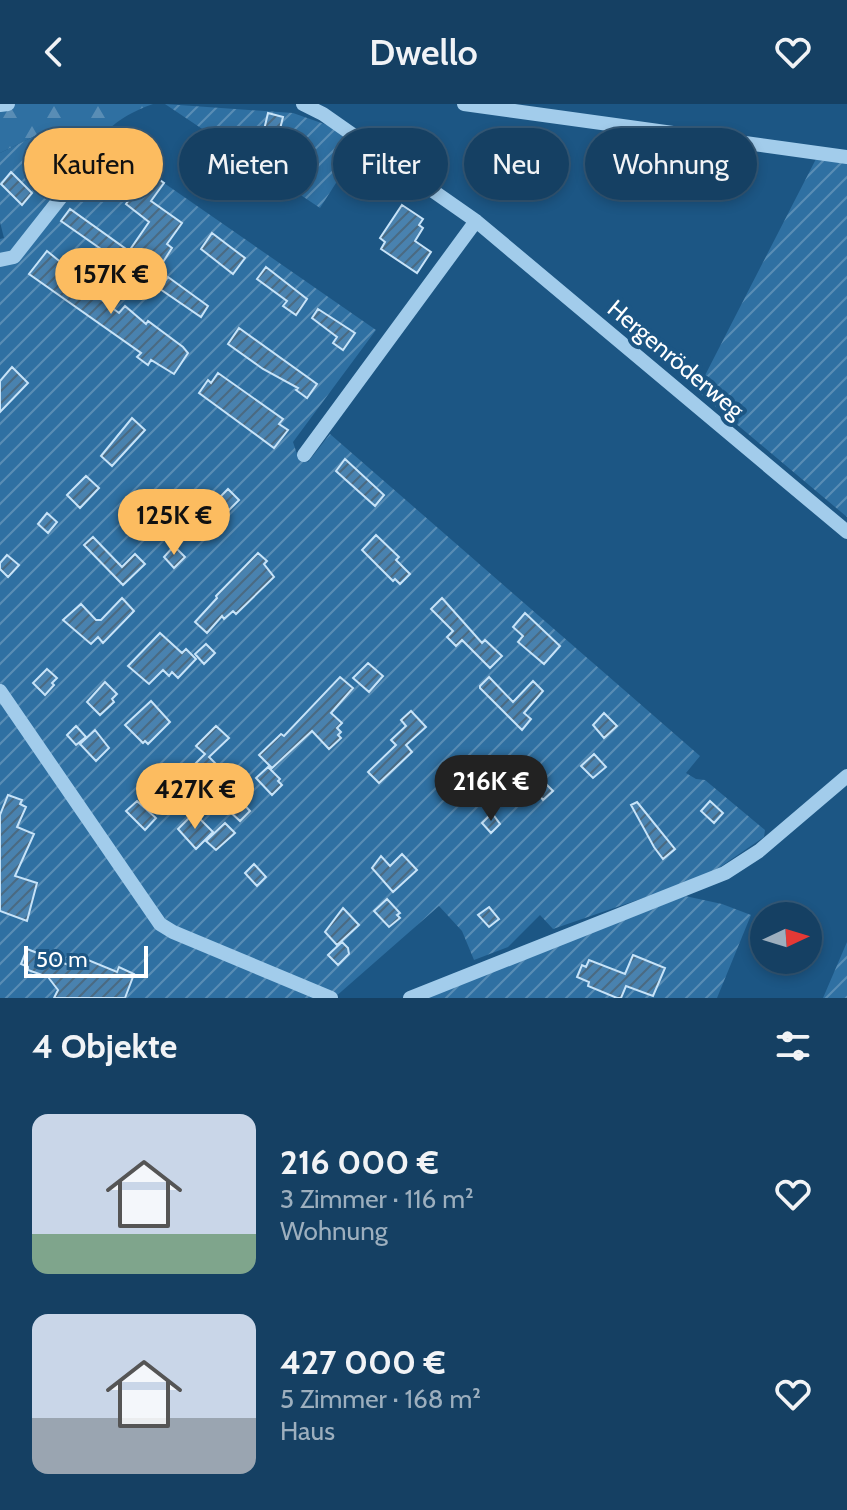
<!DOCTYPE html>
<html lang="de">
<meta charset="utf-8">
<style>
:root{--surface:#154063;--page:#1e4769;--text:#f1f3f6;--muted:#9dafbe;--line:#345978;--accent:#fcbc60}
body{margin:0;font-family:Cabin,sans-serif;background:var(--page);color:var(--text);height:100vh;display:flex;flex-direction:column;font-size:30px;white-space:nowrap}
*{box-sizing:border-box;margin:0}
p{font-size:26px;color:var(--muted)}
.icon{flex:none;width:44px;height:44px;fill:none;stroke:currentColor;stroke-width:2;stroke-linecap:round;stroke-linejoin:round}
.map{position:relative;height:894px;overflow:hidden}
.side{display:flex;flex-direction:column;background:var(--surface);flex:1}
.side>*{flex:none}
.guide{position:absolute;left:24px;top:24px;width:800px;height:72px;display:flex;gap:16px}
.needle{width:52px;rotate:86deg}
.controls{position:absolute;left:750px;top:798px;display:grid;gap:16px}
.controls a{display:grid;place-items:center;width:72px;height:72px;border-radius:50%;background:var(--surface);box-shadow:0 4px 12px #0003,0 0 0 2px var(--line);font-size:40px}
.scale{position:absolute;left:24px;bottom:20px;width:124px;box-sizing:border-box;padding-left:8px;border:4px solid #fff;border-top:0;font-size:22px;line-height:28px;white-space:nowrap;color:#fff;-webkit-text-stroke:6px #1c5684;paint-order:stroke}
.price{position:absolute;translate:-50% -68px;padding:0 18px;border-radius:28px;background:var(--accent);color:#111;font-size:26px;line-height:52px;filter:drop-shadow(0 2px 4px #0008)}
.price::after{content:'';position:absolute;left:50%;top:48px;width:24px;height:18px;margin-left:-12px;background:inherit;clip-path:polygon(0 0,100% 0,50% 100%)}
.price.selected{background:#222;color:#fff}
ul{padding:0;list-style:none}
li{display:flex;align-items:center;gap:24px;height:200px;padding:0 32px}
li span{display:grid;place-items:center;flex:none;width:224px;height:160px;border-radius:16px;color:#555}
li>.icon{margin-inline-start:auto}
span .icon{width:96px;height:96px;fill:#fffc;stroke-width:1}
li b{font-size:34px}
h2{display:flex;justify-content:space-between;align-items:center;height:96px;padding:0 32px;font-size:34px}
.pill{padding:0 28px;border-radius:36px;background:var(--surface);box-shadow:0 4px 12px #0003,0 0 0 2px var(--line);font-size:28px;line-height:72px}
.pill.selected{background:var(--accent);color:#111}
header{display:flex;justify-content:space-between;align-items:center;height:104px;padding:0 32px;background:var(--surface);font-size:36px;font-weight:600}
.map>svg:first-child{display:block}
.forest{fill:url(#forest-firs)}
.garden{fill:url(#garden-furrows)}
.building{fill:url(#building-hatch);stroke:#c7e3f8;stroke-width:2}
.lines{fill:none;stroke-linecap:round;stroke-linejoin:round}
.minor{stroke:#a2cceb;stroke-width:14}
.labels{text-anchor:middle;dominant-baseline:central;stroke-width:8;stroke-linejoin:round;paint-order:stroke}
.street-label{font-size:24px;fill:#fff;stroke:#1c5684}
</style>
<header><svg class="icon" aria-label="back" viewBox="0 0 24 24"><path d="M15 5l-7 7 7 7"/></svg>Dwello<svg class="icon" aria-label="heart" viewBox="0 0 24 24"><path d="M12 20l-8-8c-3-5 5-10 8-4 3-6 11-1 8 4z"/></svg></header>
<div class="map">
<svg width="847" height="894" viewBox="0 0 847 894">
<defs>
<pattern id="forest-firs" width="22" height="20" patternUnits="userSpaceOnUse" patternTransform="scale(2)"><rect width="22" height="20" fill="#2f70a2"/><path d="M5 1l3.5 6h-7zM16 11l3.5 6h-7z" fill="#598db5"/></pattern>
<pattern id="garden-furrows" width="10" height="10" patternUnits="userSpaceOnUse" patternTransform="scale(2)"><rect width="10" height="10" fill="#2f70a2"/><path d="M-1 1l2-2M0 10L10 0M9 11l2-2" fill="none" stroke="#598db5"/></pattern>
<pattern id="building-hatch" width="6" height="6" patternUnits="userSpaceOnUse" patternTransform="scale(2)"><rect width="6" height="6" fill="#4982af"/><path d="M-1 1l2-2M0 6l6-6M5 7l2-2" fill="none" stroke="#4a6a82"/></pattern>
</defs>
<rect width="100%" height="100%" fill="#1c5684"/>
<path class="forest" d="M0 0H153C111 15 102 31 77 66L41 29 0 49Z"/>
<path class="garden" d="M165 0 293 9 330 22 359 43 320 104Z
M41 29 77 65 99 34 376 226 293 338 297 350 308 358 330 330 700 652 686 669 696 675 705 676 765 726 764 733 707 772 553 825 540 811 508 843 474 856 462 827 439 802 334 894H0V135L4 134 0 118V49Z
M817 53 847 58V413L697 287Z
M685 792 722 800 751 811 717 894H426Z
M847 838V894H823Z"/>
<path class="building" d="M268 9 283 13 279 29 264 26Z
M11 68 32 89 22 101 1 80Z
M149 68 164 79 151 97 182 119 167 140 172 144 163 158 153 151 138 171 61 117 70 105 129 147 149 118 126 100Z
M402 101 423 115 419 121 423 124 415 137 431 148 417 169 381 145 385 138 380 134Z
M212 129 245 154 233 170 201 145Z
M47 147 85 178 83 182 119 209 125 202 146 220 148 217 183 243 188 249 174 270 151 256 148 261 137 253 141 249 29 170Z
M266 163 307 195 296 211 283 202 287 197 257 175Z
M168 173 208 202 201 213 160 185Z
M318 205 355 229 343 246 333 239 337 233 312 214Z
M239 224 317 280 307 294 296 286 298 284 263 265 228 240Z
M12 263 28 279 0 308V277Z
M218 269 283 315 279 320 288 326 274 344 199 289 208 276 211 279Z
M132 314 145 326 112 362 101 352Z
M345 355 384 391 375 402 336 367Z
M86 372 99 384 80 404 67 391Z
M228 385 239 396 227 408 216 397Z
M47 409 57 418 48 429 38 420Z
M376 431 399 453 396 456 410 470 400 480 395 475 393 477 362 446Z
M93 433 122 463 135 450 145 460 123 481 84 441Z
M174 442 185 453 174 464 164 453Z
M258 449 267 457 264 460 274 473 236 510 233 507 224 515 222 512 207 529 195 518 217 494 216 492Z
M7 451 19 461 8 473 0 465V459Z
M122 494 134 507 103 539 98 533 91 540 63 516 81 500 96 516H101Z
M442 494 482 539 485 536 502 552 490 564 462 536 456 542 447 533 453 527 431 505Z
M525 509 560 542 544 560 518 538 523 532 513 523Z
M160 529 182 549 186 545 196 555 178 574 172 568 169 572 163 566 149 580 128 562Z
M206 540 215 549 204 560 195 550Z
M368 559 383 572 369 588 353 574Z
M47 565 57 574 52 579 54 581 45 591 33 579Z
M340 573 353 584 331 609 342 619 337 624 341 628 338 631 341 634 329 645 312 627 272 664 259 651 281 630 284 632Z
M489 573 513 598 533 577 543 587 524 609 531 615 522 626 480 584V582Z
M105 578 117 590 112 595 114 598 100 611 87 598Z
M151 597 170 618 148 640 145 637 143 639 125 621Z
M411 607 426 623 406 641 412 648 379 679 368 668 396 641 391 636 406 622 401 616Z
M604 609 617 622 604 634 593 621Z
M76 622 86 633 76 641 67 631Z
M216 622 229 634 209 653 218 662 209 671 196 659 205 650 196 642Z
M95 626 109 644 96 657 80 640Z
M594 650 606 663 593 674 581 662Z
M268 663 280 675 278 677 282 681 272 691 256 674Z
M543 677 553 687 543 696 534 685Z
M8 691 22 696 20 700 26 703 17 723 34 730 15 772 37 779 27 817 0 807V711Z
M238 694 250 707 240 717 227 705Z
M137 697 156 714 145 726 126 707Z
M710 697 723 709 714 719 701 707Z
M637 698 675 745 663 755 654 743 631 701Z
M194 709 213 728 196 745 178 725Z
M492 709 500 720 491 729 482 719Z
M225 719 235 729 216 746 206 737Z
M402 750 417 766 393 788 372 764 381 752 390 762Z
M254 760 266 773 257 782 245 769Z
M387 795 400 809 397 811 400 814 389 823 374 807Z
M489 803 499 815 489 823 478 811Z
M343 804 359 821 337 841 325 828Z
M342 838 348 844 349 850 338 861 328 851Z
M27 845 71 862 76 851 117 868 119 863 134 870 125 894H54L58 886 48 873 28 866V863L21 860Z
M633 851 665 864 653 892 626 882 621 894H617L588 882 589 878 577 873 582 861 586 863 589 856 625 870Z"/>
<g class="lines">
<path class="minor" d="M303 0 323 10 476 117 847 428
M464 0 847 53
M0 1 8 0
M0 156 14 153 62 92
M304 351 476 117
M0 587 160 820 173 828 331 894
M410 894 725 769 759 747 847 672"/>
</g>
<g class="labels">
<g class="street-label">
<text transform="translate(676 255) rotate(40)">Hergenröderweg</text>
</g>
</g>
</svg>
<div class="controls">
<a><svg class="needle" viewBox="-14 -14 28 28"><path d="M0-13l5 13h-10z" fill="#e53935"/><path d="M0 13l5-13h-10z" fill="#9dafbe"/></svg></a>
</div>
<div class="scale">50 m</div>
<b class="price" style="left:111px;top:212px">157K €</b>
<b class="price" style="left:174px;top:453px">125K €</b>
<b class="price selected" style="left:491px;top:719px">216K €</b>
<b class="price" style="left:195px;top:727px">427K €</b>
<div class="guide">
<a class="pill selected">Kaufen</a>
<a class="pill">Mieten</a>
<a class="pill">Filter</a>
<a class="pill">Neu</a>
<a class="pill">Wohnung</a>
</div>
</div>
<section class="side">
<h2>4 Objekte<svg class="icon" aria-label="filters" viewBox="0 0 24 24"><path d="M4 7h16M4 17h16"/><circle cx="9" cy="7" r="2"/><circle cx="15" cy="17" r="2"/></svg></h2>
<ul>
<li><span style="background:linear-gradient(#c9d6e8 75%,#7fa58c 0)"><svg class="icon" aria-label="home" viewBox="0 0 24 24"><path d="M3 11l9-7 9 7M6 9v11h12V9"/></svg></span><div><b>216 000 €</b><p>3 Zimmer · 116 m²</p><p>Wohnung</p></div><svg class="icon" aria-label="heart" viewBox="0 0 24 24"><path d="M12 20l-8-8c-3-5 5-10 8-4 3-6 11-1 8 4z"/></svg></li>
<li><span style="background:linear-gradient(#c9d6e8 65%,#9aa5b1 0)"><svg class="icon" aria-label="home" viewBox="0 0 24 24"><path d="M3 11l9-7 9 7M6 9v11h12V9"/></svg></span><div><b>427 000 €</b><p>5 Zimmer · 168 m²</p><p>Haus</p></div><svg class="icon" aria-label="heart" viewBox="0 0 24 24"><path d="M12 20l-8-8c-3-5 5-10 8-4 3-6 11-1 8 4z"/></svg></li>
</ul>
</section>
